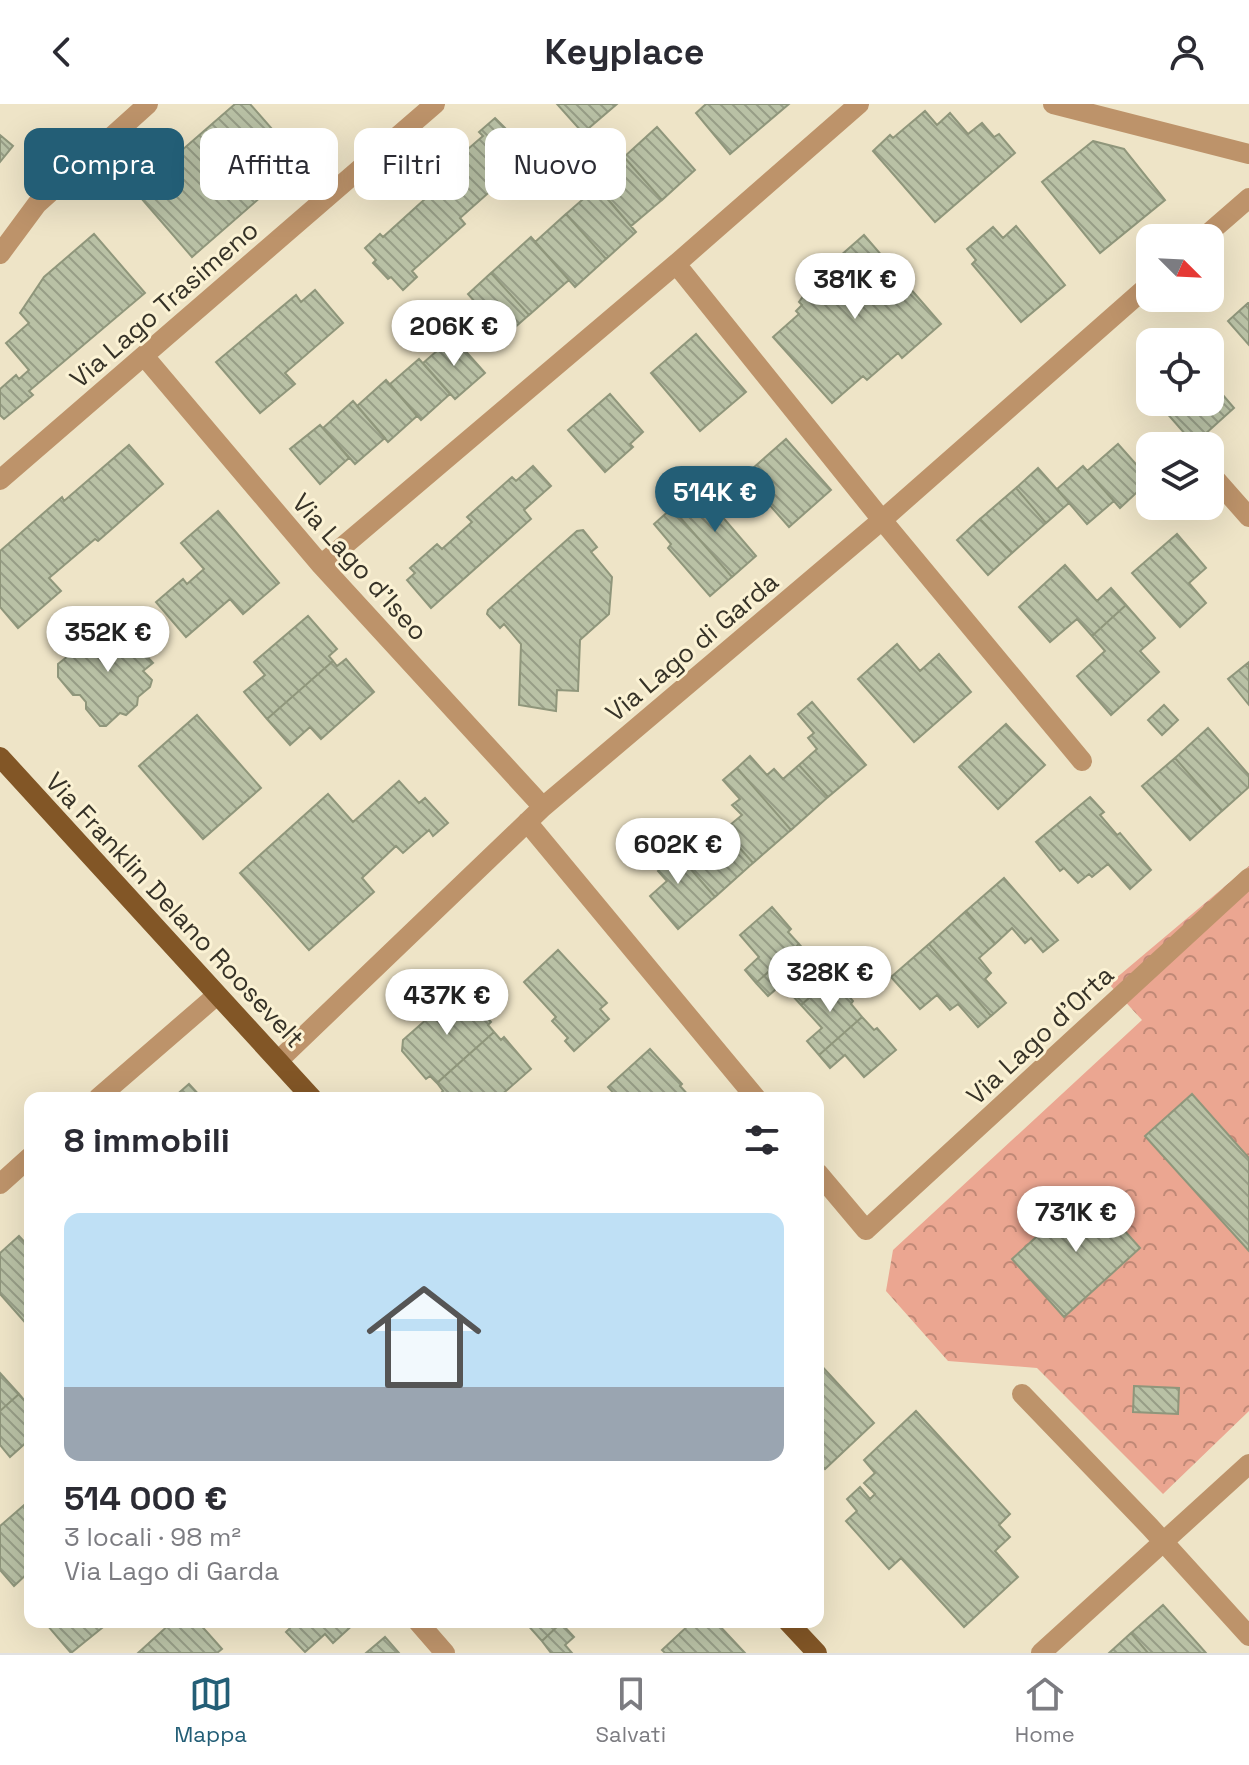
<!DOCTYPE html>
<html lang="it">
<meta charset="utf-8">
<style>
:root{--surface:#fff;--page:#f2f2f3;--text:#2b2b33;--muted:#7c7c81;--line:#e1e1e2;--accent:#235e76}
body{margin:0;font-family:"Space Grotesk",sans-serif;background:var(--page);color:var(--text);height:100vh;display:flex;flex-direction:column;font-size:30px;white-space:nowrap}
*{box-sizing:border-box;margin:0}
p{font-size:26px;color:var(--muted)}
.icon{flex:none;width:44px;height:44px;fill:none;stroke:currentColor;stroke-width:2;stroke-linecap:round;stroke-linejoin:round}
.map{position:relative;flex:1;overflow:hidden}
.panel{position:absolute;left:24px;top:988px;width:800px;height:536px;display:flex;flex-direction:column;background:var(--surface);border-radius:16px;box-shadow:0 8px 32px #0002}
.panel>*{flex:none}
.hud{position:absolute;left:24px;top:24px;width:800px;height:72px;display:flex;gap:16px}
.needle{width:52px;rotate:114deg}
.tools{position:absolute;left:1136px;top:120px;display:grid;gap:16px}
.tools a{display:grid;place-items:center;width:88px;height:88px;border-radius:16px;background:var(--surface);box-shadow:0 8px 32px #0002;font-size:40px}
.price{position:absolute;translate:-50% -68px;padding:0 18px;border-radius:28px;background:#fff;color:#222;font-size:26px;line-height:52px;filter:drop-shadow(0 2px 4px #0008)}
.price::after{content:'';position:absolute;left:50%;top:48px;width:24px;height:18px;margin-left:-12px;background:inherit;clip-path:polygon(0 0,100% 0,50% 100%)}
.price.current{background:var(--accent);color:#fff}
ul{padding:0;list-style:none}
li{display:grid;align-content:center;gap:16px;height:424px;padding:0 40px}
li span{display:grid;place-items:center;height:248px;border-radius:16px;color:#555}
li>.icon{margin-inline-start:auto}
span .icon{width:144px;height:144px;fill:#fffc;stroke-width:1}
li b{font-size:34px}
h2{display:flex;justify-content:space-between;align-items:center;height:96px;padding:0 40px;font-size:34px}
.tag{padding:0 28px;border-radius:16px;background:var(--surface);box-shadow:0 8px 32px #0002;font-size:28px;line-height:72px}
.tag.current{background:var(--accent);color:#fff}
header{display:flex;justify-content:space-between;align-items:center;height:104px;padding:0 40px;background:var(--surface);font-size:36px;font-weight:800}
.dock{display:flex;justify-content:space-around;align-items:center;height:112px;border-top:2px solid var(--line);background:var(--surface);font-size:22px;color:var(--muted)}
.dock a{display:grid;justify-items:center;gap:4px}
.dock .current{color:var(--accent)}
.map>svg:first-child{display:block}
.park{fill:url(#park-crowns)}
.building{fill:url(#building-back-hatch);stroke:#8f967b;stroke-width:2}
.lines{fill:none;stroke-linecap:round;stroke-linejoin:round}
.minor{stroke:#bd936a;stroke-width:20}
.major{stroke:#825626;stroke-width:20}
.labels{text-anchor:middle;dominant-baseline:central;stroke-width:6;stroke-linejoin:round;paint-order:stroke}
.street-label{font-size:26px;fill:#363227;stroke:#fbf2d4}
</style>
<header><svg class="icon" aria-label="back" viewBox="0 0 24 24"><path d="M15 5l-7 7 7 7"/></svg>Keyplace<svg class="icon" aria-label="person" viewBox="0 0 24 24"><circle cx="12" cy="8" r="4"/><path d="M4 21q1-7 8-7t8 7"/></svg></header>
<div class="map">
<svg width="1249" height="1549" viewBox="0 0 1249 1549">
<defs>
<pattern id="park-crowns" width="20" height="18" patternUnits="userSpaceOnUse" patternTransform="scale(2)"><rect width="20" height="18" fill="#eba691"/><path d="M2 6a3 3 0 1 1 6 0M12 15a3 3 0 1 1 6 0" fill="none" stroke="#bf8876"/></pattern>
<pattern id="building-back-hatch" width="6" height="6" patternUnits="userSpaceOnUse" patternTransform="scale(2)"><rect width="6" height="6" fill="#b9c1a5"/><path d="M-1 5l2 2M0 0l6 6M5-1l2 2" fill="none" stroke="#979d86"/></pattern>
</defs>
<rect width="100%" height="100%" fill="#eee4c7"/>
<path class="park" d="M1249 762V1307L1163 1390 1037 1264 948 1257 886 1187 893 1146 1142 916 1109 880Z"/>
<path class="building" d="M235 0H250L301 58 192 153 135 87Z
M557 0H617L583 29Z
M706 0H789L730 50 696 9Z
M925 7 937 21 950 9 968 30 982 19 994 33 999 30 1015 49 935 118 873 47 890 31 893 34Z
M495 14 523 42 521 44 533 58 518 72 513 67 460 114 465 120 412 167 417 173 403 186 391 173 388 175 373 159 376 156 365 144 380 130 383 133 436 85 430 78 483 32 479 28Z
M657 23 695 66 662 96 624 53Z
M0 31 13 42 0 58Z
M1093 37 1124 45 1165 96 1100 149 1042 78Z
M624 53 662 96 631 122 594 79Z
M597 83 636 128 606 155 566 110Z
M566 110 606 155 575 183 535 138Z
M1016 122 1065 181 1021 218 972 160 976 156 967 145 993 123 1003 134Z
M94 130 145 189 29 287 33 291 4 315 0 311V285L16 271 19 275 29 266 6 239 29 219 20 209 44 173Z
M864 131 941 220 902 254 898 249 867 276 863 272 832 299 773 233 799 210 796 207 802 201 799 198 809 184 807 181Z
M531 133 569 176 529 211 491 169Z
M491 169 529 211 505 232 468 190Z
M315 186 343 219 285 269 295 280 260 309 216 258 296 191 301 198Z
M1248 199H1249V241L1228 217Z
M696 230 746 288 700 327 651 269Z
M453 233 485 269 455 295 423 259Z
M419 255 450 290 421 316 390 280Z
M386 276 417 312 388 338 357 302Z
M1210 276 1234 304 1194 340 1157 298H1210Z
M610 290 643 328 630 340 633 343 605 368 568 326Z
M353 297 385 334 355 360 323 324Z
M320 321 349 354 320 380 290 345Z
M786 335 831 386 789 423 744 372Z
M1118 340 1150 376 1120 404 1087 367Z
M129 341 163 380 98 437 95 435 49 474 61 487 18 524 0 503V447L62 393 64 397Z
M533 362 551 382 524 406 531 415 431 504 407 476 415 469 410 464 437 440 442 445 472 418 467 413 512 373 516 377Z
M1083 362 1114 397 1087 420 1057 385Z
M1038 364 1069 399 1046 419 1016 384Z
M1016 384 1046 419 1012 449 980 415Z
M692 387 710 407 714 403 756 452 732 473 672 404Z
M672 404 732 473 710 492 668 444 671 440 654 420Z
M218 407 279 479 243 510 230 495 186 533 156 498 183 475 187 480 204 465 181 439Z
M980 415 1012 449 988 471 957 436Z
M583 426 597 443 591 448 612 473 609 510 580 536 578 587 557 586 556 607 519 601 521 540 504 520 500 524 487 510 488 506 577 427Z
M1177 430 1206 464 1189 479 1206 499 1180 523 1132 469Z
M1065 461 1097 497 1111 484 1126 501 1092 532 1077 515 1050 538 1019 503Z
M1126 501 1155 534 1140 547 1159 568 1111 611 1077 572 1105 547 1092 532Z
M308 512 337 545 329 552 333 557 267 615 244 588 265 571 254 558Z
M112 514 153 559 143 567 152 576 150 583 138 593 137 601 126 611 120 609 106 622H100L86 605V598L80 591H73L58 573V560L73 548 80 549 103 530V521Z
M897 540 920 567 939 550 971 588 914 638 858 575Z
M346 555 374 588 321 635 310 623 290 641 267 615 333 557 337 562Z
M1249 558V601L1228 575Z
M812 598 866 661 828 693 799 661 817 645 808 634 814 629 798 610Z
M1164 601 1178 616 1162 631 1148 616Z
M197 611 261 684 203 735 139 662Z
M1006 620 1045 661 998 705 959 663Z
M1208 624 1249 671V683L1222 707 1175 654Z
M750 652 767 671 774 665 783 675 799 661 828 693 791 726 737 664Z
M1175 654 1222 707 1190 736 1142 682Z
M737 664 791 726 753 759 724 726 742 711 732 701 740 695 723 676Z
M399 677 419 699 425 694 448 719 433 732 429 726 403 749 396 742 362 774 374 788 309 846 240 769 328 690 353 718Z
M1090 693 1104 708 1100 711 1117 731 1120 729 1151 766 1130 785 1108 760 1092 773 1089 770 1078 779 1064 764 1060 767 1036 738Z
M675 718 692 737 699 731 708 741 724 726 753 759 715 793 661 731Z
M661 731 715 793 678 825 650 792 667 777 658 767 665 760 648 741Z
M1004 774 1058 836 1043 848 1031 834 1025 839 1012 824 995 840 966 807Z
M772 803 791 825 788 828 799 840 756 879 745 866 759 853 740 831Z
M966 807 995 840 979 854 991 869 985 875 1006 899 991 912 929 840Z
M799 840 811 854 814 852 833 873 801 901 782 880 768 892 756 879Z
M929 840 991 912 978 923 958 900 950 906 937 891 920 905 891 873Z
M558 846 607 899 600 905 609 915 574 947 565 937 568 934 552 917 556 913 524 878Z
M833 873 853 897 851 900 862 913 819 951 807 937 822 924 801 901Z
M461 885 491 918 488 921 494 928 437 979 430 972 426 975 402 947 403 936Z
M862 913 874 926 877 924 896 946 864 973 845 951 830 964 819 951Z
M494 928 501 936 504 933 531 965 498 994H443L440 990 443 987 437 979Z
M650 945 682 980 680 982 691 994H618L608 983Z
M189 980 202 994H173Z
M1192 990 1249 1054V1147L1145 1032Z
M1088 1086 1140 1144 1064 1213 1012 1155Z
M19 1132 30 1144V1224L0 1190V1149Z
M818 1258 874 1319 825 1365 818 1358Z
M0 1269 19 1290 0 1307Z
M1134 1282 1179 1284 1178 1310 1133 1308Z
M19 1290 30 1303V1335L10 1353 0 1341V1307Z
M916 1307 1010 1410 999 1421 1010 1433 995 1447 1018 1473 964 1523 901 1454 889 1465 846 1417 857 1407 847 1395 860 1383 870 1395 875 1390 864 1379 875 1369 864 1356Z
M30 1396V1467L14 1482 0 1466V1422Z
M1163 1501 1198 1540 1206 1549H1148L1131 1529Z
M51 1518H96L102 1524 71 1549 47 1521Z
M172 1518H198L222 1545 217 1549H138Z
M296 1518H356L333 1539 325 1530 305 1548 286 1528Z
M525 1518H562L542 1537Z
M692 1518H716L745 1549H665L662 1546Z
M561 1519 574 1533 565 1541 572 1549H551L542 1537Z
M1131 1529 1148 1549H1109Z
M385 1533 399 1549H366Z"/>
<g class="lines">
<path class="minor" d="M1053 0 1249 50
M1203 134 1249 94
M0 150 37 100 148 0
M676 160 882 416 1082 657
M144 252 321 461 543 703
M1210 369 1249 413
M0 376 435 0
M321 461 676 160 859 0
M527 718 756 994
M279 956 543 703 882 416 1150 180
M98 994 217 891
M818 1069 866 1126 1249 774
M0 1080 30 1053
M1022 1290 1150 1423 1249 1532
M418 1518 445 1549
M1041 1549 1249 1360"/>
<path class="major" d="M0 653 312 994
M788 1518 817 1549"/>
</g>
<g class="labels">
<g class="street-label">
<text transform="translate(164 200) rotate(-41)">Via Lago Trasimeno</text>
<text transform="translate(360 463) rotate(48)">Via Lago d'Iseo</text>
<text transform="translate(692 543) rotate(-40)">Via Lago di Garda</text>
<text transform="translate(175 806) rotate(47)">Via Franklin Delano Roosevelt</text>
<text transform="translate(1040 931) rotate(-43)">Via Lago d'Orta</text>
</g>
</g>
</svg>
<div class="tools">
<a><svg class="needle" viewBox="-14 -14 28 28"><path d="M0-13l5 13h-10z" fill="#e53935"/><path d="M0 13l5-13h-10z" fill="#7c7c81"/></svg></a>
<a><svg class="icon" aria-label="locate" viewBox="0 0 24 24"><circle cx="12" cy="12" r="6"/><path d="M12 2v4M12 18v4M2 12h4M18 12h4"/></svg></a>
<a><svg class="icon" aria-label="layers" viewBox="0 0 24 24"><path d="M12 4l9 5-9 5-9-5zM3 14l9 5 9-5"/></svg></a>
</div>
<b class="price" style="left:855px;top:217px">381K €</b>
<b class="price" style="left:454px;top:264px">206K €</b>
<b class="price current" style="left:715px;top:430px">514K €</b>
<b class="price" style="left:108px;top:570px">352K €</b>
<b class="price" style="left:678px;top:782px">602K €</b>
<b class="price" style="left:830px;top:910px">328K €</b>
<b class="price" style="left:447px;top:933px">437K €</b>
<b class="price" style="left:1076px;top:1150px">731K €</b>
<div class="hud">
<a class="tag current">Compra</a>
<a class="tag">Affitta</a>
<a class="tag">Filtri</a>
<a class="tag">Nuovo</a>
</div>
<section class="panel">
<h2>8 immobili<svg class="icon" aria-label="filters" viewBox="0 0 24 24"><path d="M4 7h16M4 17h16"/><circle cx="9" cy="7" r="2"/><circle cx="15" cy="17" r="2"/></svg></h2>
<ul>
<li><span style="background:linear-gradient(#bfe0f5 70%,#9aa5b1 0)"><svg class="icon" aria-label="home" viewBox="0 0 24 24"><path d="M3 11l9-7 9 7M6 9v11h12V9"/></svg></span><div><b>514 000 €</b><p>3 locali · 98 m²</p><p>Via Lago di Garda</p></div></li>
</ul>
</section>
</div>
<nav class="dock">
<a class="current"><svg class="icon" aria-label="map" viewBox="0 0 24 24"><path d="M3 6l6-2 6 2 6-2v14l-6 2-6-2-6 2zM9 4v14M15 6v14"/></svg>Mappa</a>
<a><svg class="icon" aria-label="saved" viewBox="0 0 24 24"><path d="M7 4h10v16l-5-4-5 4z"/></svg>Salvati</a>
<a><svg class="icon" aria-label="home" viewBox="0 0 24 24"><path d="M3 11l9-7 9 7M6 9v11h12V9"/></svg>Home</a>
</nav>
